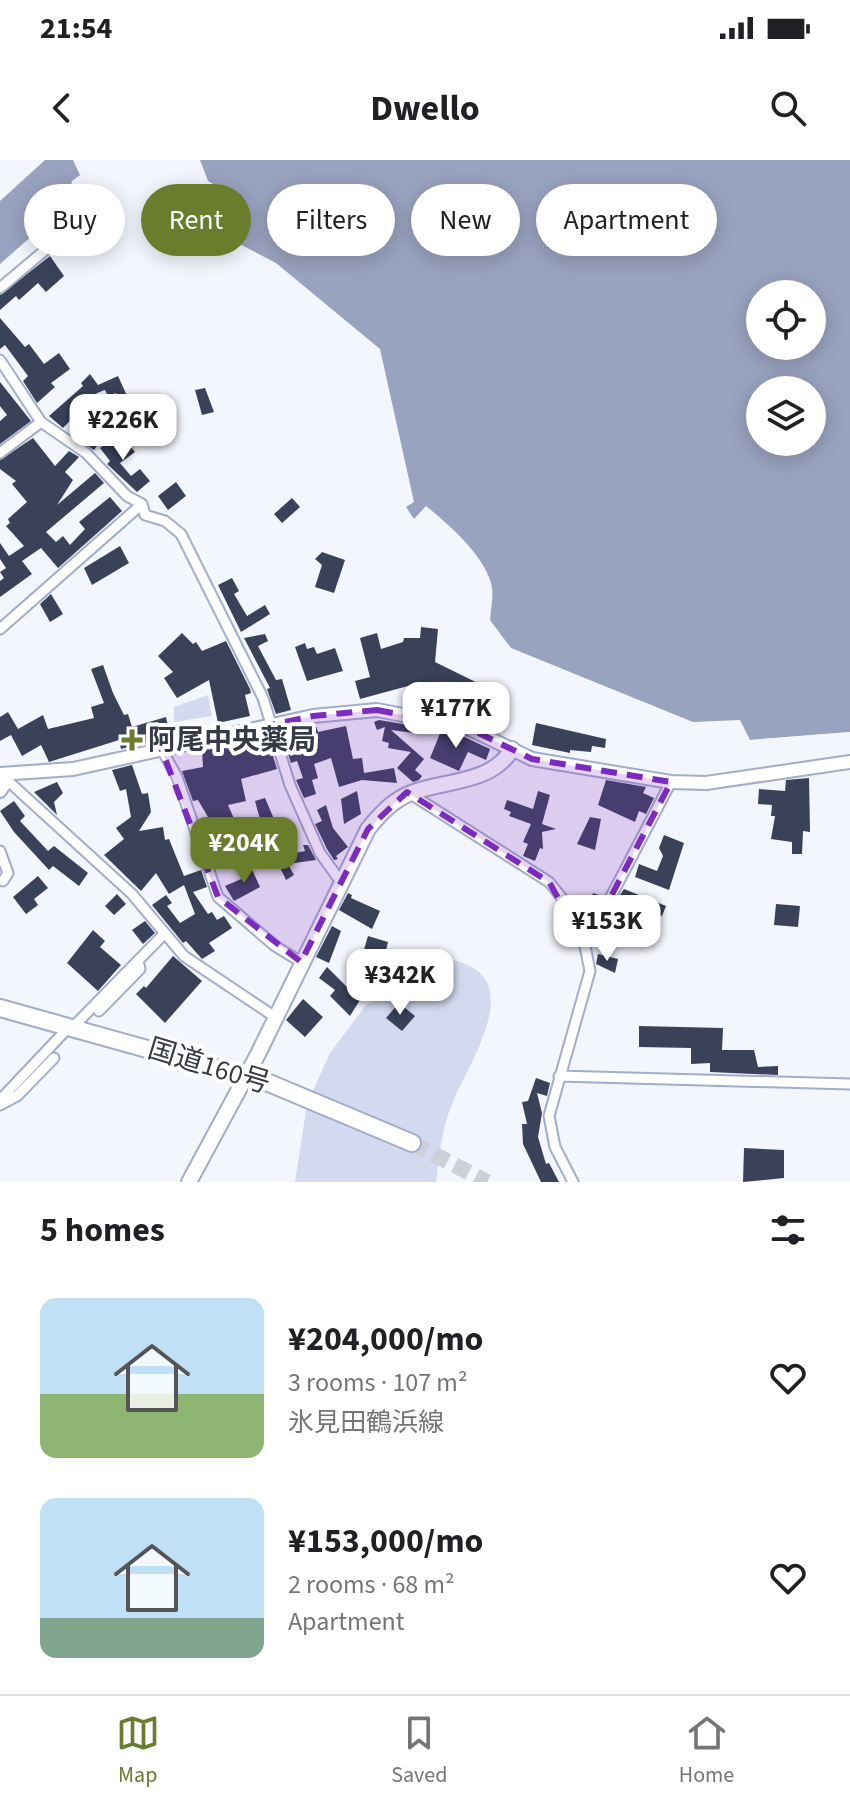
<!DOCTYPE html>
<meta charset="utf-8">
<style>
:root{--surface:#fff;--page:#f6f6f6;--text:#202124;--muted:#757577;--line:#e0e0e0;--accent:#697d2d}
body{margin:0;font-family:"Source Sans 3","Noto Sans JP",sans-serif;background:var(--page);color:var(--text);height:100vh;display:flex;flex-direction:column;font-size:30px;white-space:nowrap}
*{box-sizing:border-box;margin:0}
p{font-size:26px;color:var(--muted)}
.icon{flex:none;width:44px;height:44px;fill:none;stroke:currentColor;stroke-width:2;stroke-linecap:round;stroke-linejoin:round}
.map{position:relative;height:1022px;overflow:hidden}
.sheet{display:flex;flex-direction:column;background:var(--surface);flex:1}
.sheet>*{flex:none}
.banner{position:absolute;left:24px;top:24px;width:802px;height:72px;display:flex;gap:16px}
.fabs{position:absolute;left:746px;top:120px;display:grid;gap:16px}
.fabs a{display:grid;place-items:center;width:80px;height:80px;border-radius:50%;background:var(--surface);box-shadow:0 4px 20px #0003;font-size:40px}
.price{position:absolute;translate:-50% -68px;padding:0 18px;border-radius:16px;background:#fff;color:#222;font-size:26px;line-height:52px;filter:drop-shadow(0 2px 4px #0008)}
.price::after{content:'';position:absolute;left:50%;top:48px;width:24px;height:18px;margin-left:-12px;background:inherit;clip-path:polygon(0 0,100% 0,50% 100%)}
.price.active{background:var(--accent);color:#fff}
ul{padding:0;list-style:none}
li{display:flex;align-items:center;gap:24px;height:200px;padding:0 40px}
li span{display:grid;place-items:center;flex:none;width:224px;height:160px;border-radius:16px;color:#555}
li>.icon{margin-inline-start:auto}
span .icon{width:96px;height:96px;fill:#fffc;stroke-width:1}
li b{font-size:34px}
h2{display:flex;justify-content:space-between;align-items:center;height:96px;padding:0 40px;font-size:34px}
.pill{padding:0 28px;border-radius:36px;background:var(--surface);box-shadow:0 4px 20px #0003;font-size:28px;line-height:72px}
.pill.active{background:var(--accent);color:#fff}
.status{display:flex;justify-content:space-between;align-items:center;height:56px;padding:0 40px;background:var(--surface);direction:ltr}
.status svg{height:22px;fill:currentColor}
header{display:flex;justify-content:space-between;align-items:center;height:104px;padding:0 40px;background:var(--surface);font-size:36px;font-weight:700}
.tabs{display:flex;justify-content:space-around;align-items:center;height:112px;border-top:2px solid var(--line);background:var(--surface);font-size:22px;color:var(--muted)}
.tabs a{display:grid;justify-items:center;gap:4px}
.tabs .active{color:var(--accent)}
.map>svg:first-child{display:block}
.green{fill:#d3daf0}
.water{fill:#99a2bf;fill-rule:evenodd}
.pier{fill:#f4f6fd}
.building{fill:#3a425a}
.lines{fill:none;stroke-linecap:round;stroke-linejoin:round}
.highway-tunnel{stroke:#ced0d9;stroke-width:16;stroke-dasharray:16 8;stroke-linecap:butt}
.street-casing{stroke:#a2accc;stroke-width:13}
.secondary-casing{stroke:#a2accc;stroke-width:16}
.primary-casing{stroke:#a2accc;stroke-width:18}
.highway-casing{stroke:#a2accc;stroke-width:20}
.street{stroke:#fff;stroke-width:9}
.secondary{stroke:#fff;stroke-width:12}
.primary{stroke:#fff;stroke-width:14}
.highway{stroke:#fff;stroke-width:16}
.marked{fill:#7b2cbf;fill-opacity:0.2;stroke:#7b2cbf;stroke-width:6;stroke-dasharray:16 10;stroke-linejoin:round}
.poi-dot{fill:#697d2d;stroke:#fff;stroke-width:3}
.labels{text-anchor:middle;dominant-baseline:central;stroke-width:8;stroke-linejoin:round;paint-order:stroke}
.poi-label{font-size:28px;font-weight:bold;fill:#363a47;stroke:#fff;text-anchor:start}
.street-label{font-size:28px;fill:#363a47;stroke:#fff}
</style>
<div class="status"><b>21:54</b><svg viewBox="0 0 49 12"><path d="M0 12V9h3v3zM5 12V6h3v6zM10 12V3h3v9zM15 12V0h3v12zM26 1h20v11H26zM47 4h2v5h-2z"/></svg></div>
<header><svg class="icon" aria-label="back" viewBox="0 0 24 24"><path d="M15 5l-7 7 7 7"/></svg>Dwello<svg class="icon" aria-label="search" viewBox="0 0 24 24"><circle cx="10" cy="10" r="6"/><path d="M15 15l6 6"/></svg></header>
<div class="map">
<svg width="850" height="1022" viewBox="0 0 850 1022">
<rect width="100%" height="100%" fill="#f4f6fd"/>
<path class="green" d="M208 535 212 556 174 562V547Z
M452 800C530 816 469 902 452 944 442 968 439 996 436 1022H295L307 944 330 893 366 845Z"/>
<path class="water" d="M0 0H73L80 15 72 21 67 45 0 104Z
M200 0H850V572L750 580 740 560 693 562 511 488 490 460C491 449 494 433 491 423 483 394 448 364 426 346L414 359 406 347 414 342 380 189 276 103 230 79 215 25 208 21ZM760 134H812V186H760ZM760 230H812V282H760Z"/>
<path class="pier" d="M0 0H45L0 41Z
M850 572V576L818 580 749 584 750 580Z"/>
<path class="building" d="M50 96 64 116 46 132 38 123 19 140 16 136 0 150V135Z
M0 158 25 187 29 184 44 204 59 193 70 209 51 223 55 227 37 243 23 221 28 216 5 185 0 189Z
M90 214 98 225 118 216 128 238 120 242 116 233 108 236 105 230 97 233 63 268 49 256 83 226 81 223Z
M0 222 31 261 0 284V261L7 255 0 246Z
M205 228 214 252 202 255 195 230Z
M128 248 138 267 123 275 113 256Z
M85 263V274L99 283 94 290 75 277Z
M120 273 135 292 120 303 131 316 140 309 150 321 137 332 107 304 110 301 100 288Z
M33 278 55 306 69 291 79 297 65 312 73 320 57 345 95 313 104 323 46 372 56 382 63 376 70 385 85 369 79 362 110 337 122 351 58 408 41 388 22 401 32 414 0 437V421L4 418 0 412 6 408 0 399V383L9 396 24 386 6 366 10 363 8 359 27 342 12 324 16 321 0 309V300Z
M176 322 186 336 168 350 158 336Z
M292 338 300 347 282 363 274 354Z
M120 386 129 403 92 425 84 408Z
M322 392 345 400 334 433 315 427 322 405 315 399Z
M232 418 239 431 234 434 247 456 265 445 270 454 241 472 218 425Z
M51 434 63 454 50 462 40 444Z
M421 467 438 469 435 502 500 534 489 556 424 530 422 549 406 546 408 526 360 539 355 521 370 517 360 478 377 473 381 489 403 482 404 478H420Z
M182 473 193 484 196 482 202 491 226 481 250 529 251 533 245 535 250 556 218 563 209 520 177 538 164 518 173 512 158 496Z
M265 474 268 481 258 486 276 520 282 519 291 550 276 554 267 529 270 528 244 478Z
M305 483 307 489 314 487 317 494 335 488 343 511 307 521 295 487Z
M103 505 113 533 124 555 128 554 132 567 166 557 170 576 121 589 119 580 49 602 41 585 22 596 11 575 0 581V557L8 552 18 569 43 555 48 569 94 558 91 547 104 543 91 509Z
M379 560 415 566 414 573 391 570 424 599 415 610 422 616 419 620 413 622 397 608 411 592 388 588 389 583 382 581 385 567 377 570 374 562Z
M536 563 606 579 605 588 592 586 591 592 570 590V593L532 585Z
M316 566 318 572 346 566 353 599 362 598 364 613 394 608 397 623 362 620 339 627 331 598 314 604 318 618 312 620 316 634 304 638 296 620 303 618 297 601 291 603 287 590 310 582 307 567Z
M441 571 460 575 490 589 486 600 468 592 459 611 430 598Z
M268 580 277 609 241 619 246 641 228 645 235 661 232 663 237 682 210 690 200 660 208 657 198 640 193 641 182 611 203 607 202 590 226 588 225 585 244 581V588Z
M132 605 142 634 148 633 151 652 139 671 163 667 165 680 169 679 184 716 201 710 207 727 193 732 208 754 212 752 217 760 224 756 232 768 209 783 215 791 202 799 186 781 183 783 152 745 166 735 172 743 167 746 180 763 195 754 184 725 169 734 156 713 141 731 104 695 124 679 116 668 131 657 126 629 120 631 112 610Z
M809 618 810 672 803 671 802 694H792V682L771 679 775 656H771L772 645 758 644 759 629 785 631 786 620Z
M606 620 646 627 643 633 654 638 646 654 639 651 635 662 598 645Z
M57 622 63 633 54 642 57 655 34 632Z
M357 631 361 654 344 664 341 639Z
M538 631 550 635 542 664 556 669 542 672 543 689 540 688 535 701 523 696 528 684 523 682 531 664 509 656 511 652 504 649 507 640 533 649Z
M265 638 277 666 263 670 255 641Z
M14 641 25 656 20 661 48 691 54 686 88 713 79 726 53 706 49 710 14 672 0 651Z
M326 645 333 668 348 687 336 696 338 699 334 700 327 689 315 664 322 661 317 650Z
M590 657 601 659 595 690 577 684Z
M664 675 684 683 669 730 635 717 639 704 657 711 663 696 659 688Z
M303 685H308L316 700 288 704 294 715 286 720 275 697 305 691Z
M250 705 260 727 234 741 225 726 246 717 242 709Z
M38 716 48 728 34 739 38 745 26 754 13 737Z
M624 729 666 746 662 756 618 738Z
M348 733 352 735 351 738 380 751 372 769 339 750Z
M593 733 602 736 588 764 581 759 586 749 582 748 586 737 591 738Z
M117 734 126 744 114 755 105 746Z
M776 744 800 746 798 767 774 765Z
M145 761 155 773 143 784 132 770Z
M332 766 341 771 329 803 316 797Z
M93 770 105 781 100 787 121 805 98 831 67 803Z
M368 776 388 782 384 799 363 793Z
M598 794 618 799 615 813 596 804Z
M173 796 202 821 165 863 136 834 144 826 146 828Z
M327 807 360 840 350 856 330 836 335 830 319 818Z
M303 839 323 857 305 877 286 860Z
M399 843 415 856 402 871 386 858Z
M639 866 723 868 722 890H754L758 907 778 906V915L710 912V903L691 904V888L639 887Z
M536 918 550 923 547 936 537 933 542 953 538 977 546 1004 549 1003 559 1022H541L523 984 522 964H527L522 942 528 941Z
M744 988 784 990V1018L743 1022Z"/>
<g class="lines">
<path class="highway-tunnel" d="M412 983 487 1022"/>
<defs>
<path id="street" d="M0 128 82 59
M0 200 41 262 86 293 127 336 142 344 145 355 165 361 181 374 263 538 290 625 320 693 341 722
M0 293 41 262
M0 469 142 344
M161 588 177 617 218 737 275 786 301 802
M7 620 132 734 184 796 275 857
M409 633 549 722 567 744 585 786
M0 691 8 713 3 721
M99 851 140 809 138 801
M74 866 165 773
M559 916 850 924
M0 940 69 867
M0 945 17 936 54 898
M573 1022 555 987 549 956 590 811 585 786 671 622"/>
<path id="secondary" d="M0 614 73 609 313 556 377 550 466 567 532 599 671 622 706 623 850 602
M0 631 7 620 0 614"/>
<path id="primary" d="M189 1022 258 894 368 669C380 654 393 640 411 633 444 620 492 624 512 589"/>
<path id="highway" d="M0 848 269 923 412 983"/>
</defs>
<use href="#street" class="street-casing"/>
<use href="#secondary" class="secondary-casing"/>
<use href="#primary" class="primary-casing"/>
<use href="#highway" class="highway-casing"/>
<use href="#street" class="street"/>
<use href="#secondary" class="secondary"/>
<use href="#primary" class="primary"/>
<use href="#highway" class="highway"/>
</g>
<path class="marked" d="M377 550 466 567 532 599 671 622 585 786 549 722 407 632 368 669 301 802 218 737 161 588 313 556Z"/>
<path class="poi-dot" d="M128 568h8v8h8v8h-8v8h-8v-8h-8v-8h8z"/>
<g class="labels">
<g class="poi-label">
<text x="148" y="580">阿尾中央薬局</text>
</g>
<g class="street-label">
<text transform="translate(209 906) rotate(17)">国道160号</text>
</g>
</g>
</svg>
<div class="fabs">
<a><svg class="icon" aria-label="locate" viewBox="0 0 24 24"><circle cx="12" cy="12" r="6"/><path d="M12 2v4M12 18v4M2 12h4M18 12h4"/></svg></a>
<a><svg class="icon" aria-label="layers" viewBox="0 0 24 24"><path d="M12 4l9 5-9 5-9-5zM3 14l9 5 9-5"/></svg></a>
</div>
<b class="price" style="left:123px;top:302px">¥226K</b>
<b class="price" style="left:456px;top:590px">¥177K</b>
<b class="price active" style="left:244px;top:725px">¥204K</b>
<b class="price" style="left:607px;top:803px">¥153K</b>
<b class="price" style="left:400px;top:857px">¥342K</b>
<div class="banner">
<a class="pill">Buy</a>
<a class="pill active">Rent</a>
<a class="pill">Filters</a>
<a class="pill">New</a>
<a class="pill">Apartment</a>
</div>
</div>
<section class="sheet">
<h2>5 homes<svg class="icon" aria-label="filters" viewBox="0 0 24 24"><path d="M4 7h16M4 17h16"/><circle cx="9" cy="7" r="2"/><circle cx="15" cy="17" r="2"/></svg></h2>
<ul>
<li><span style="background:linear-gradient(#bfe0f5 60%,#8fb573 0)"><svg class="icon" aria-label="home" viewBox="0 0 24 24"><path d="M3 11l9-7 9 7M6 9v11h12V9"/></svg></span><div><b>¥204,000/mo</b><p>3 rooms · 107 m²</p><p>氷見田鶴浜線</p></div><svg class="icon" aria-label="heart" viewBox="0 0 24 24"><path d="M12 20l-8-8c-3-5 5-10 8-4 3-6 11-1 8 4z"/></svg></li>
<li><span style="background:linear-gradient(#bfe0f5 75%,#7fa58c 0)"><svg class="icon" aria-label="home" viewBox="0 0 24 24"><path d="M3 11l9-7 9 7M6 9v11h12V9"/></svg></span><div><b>¥153,000/mo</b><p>2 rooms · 68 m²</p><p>Apartment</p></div><svg class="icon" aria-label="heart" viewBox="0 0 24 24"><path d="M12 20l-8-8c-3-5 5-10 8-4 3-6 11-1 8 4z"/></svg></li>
</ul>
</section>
<nav class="tabs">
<a class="active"><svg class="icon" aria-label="map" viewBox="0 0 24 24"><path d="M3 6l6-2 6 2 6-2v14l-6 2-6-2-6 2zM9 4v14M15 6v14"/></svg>Map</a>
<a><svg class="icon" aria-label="saved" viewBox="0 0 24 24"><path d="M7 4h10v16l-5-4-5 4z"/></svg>Saved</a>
<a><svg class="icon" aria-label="home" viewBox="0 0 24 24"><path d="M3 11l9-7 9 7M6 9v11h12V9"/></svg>Home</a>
</nav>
